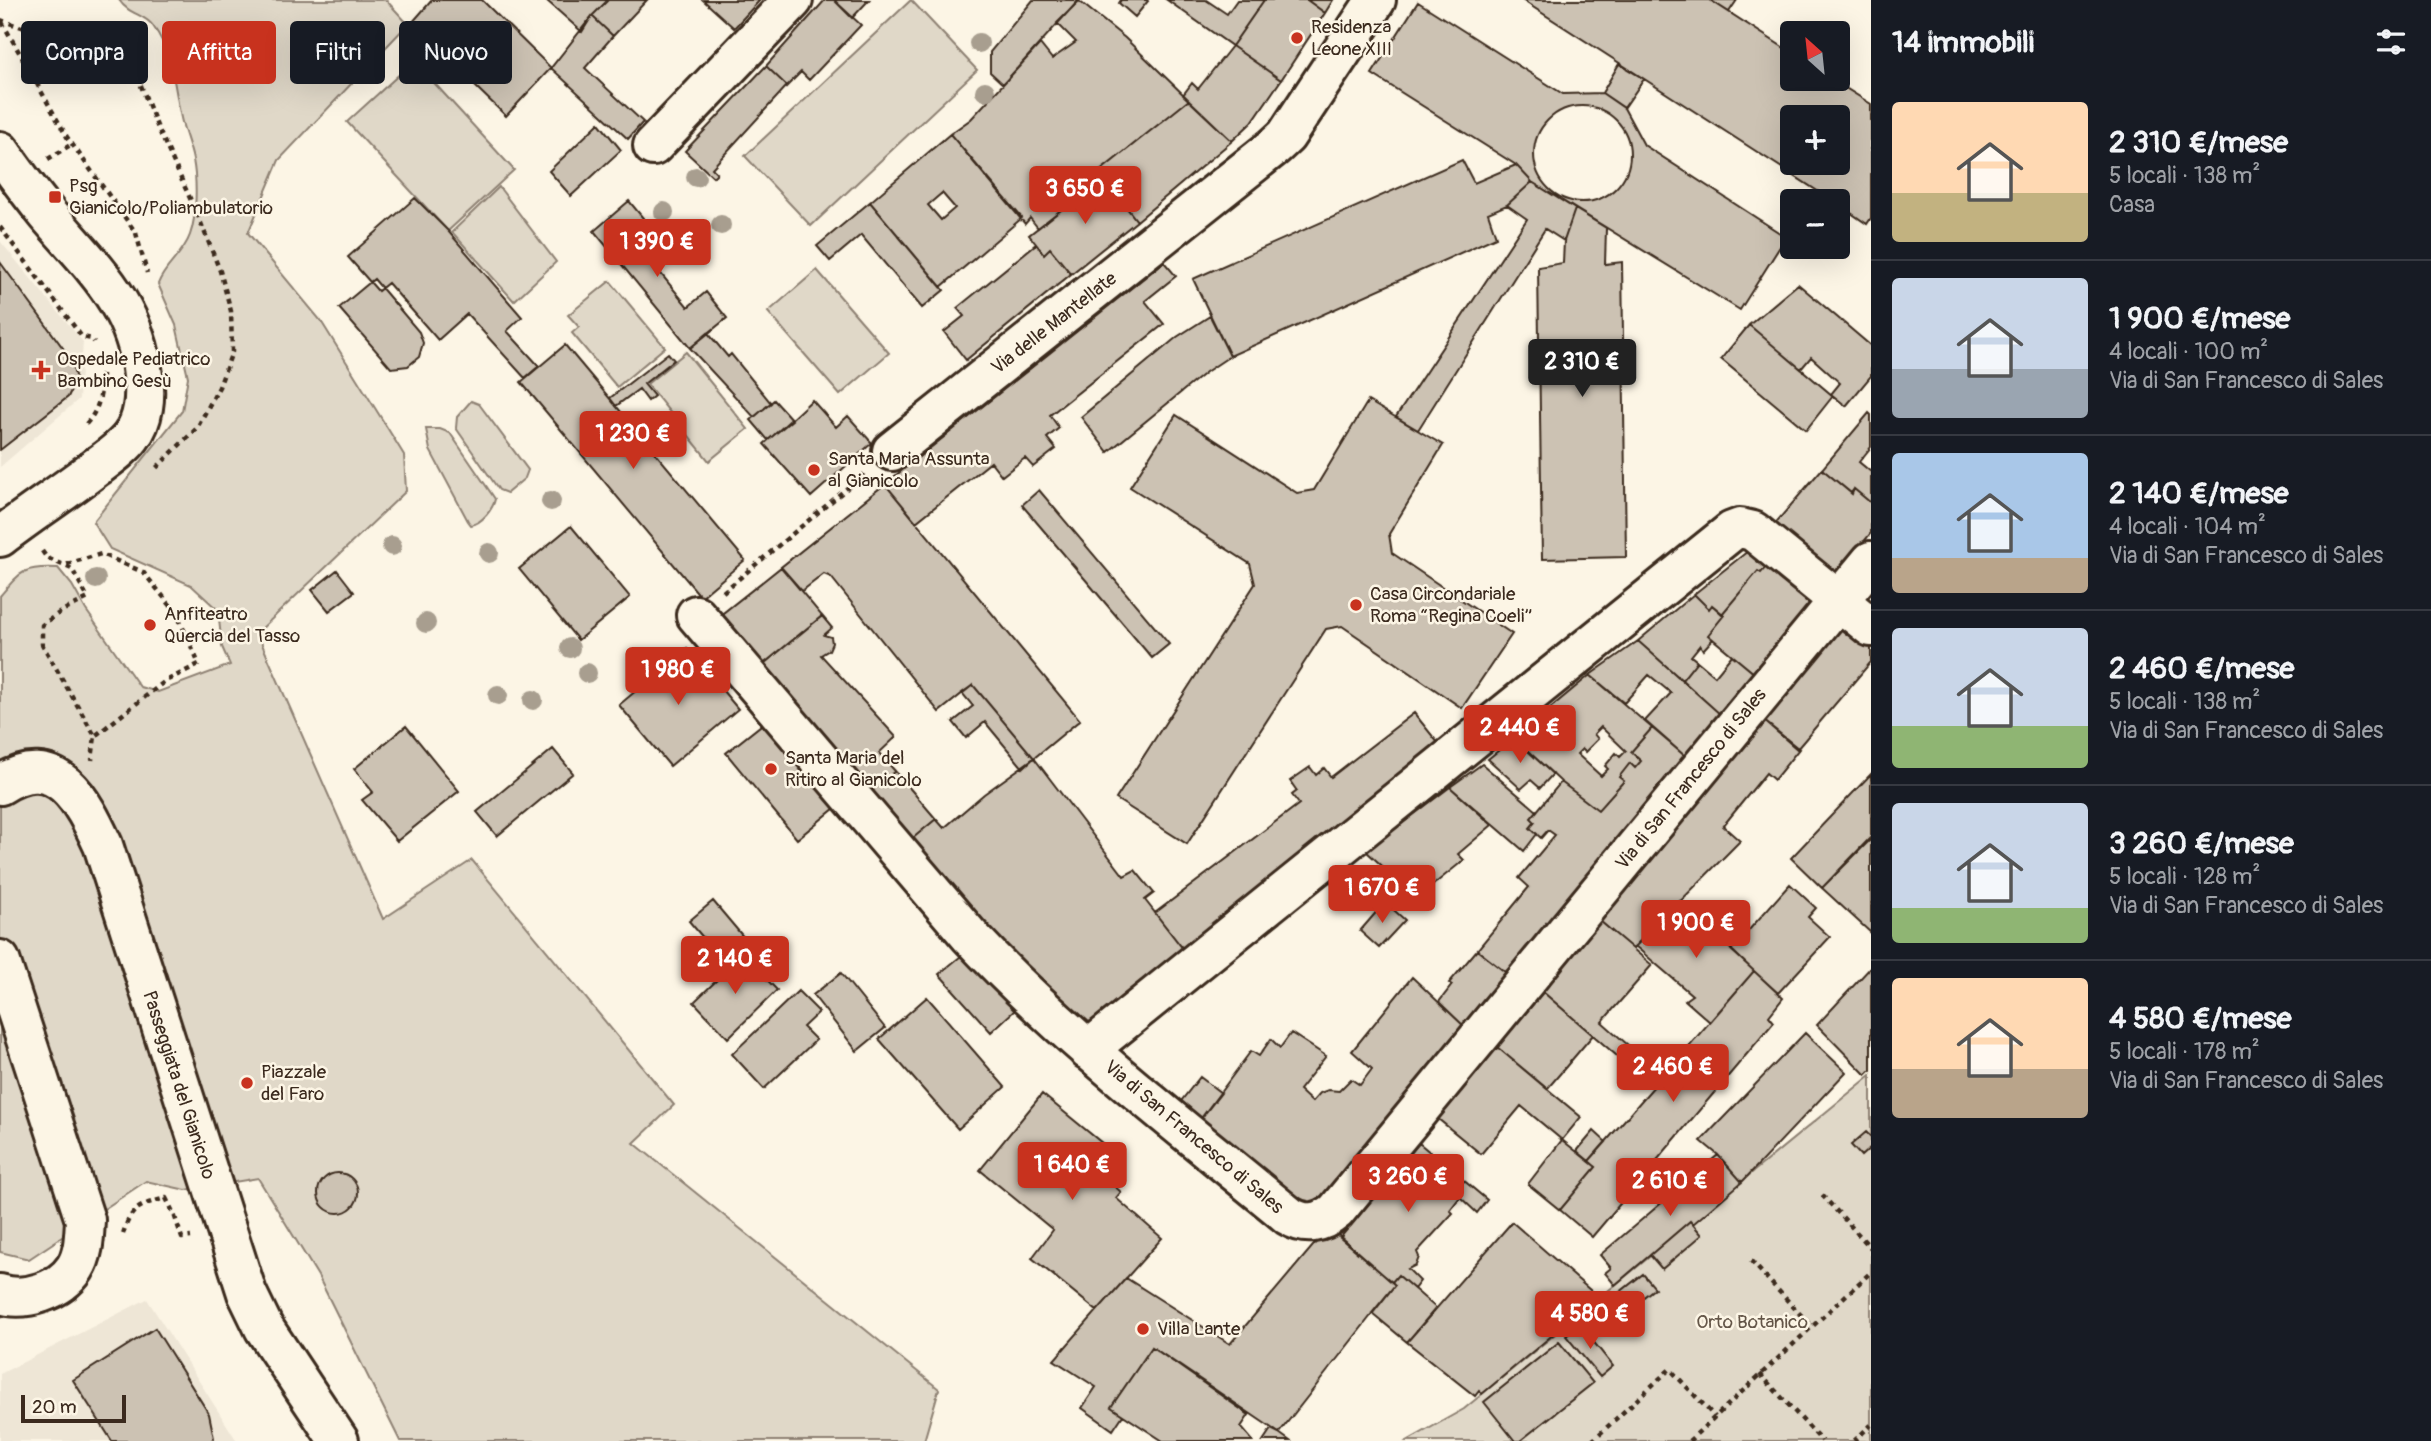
<!DOCTYPE html>
<html lang="it">
<meta charset="utf-8">
<style>
:root{--surface:#171b24;--page:#242831;--text:#f1f3f6;--muted:#9ea1a6;--line:#363941;--accent:#c8321e}
body{margin:0;font-family:Pangolin,sans-serif;background:var(--page);color:var(--text);height:100vh;display:flex;flex-direction:column;font-size:26px;white-space:nowrap}
*{box-sizing:border-box;margin:0}
p{font-size:23px;color:var(--muted)}
.icon{flex:none;width:38px;height:38px;fill:none;stroke:currentColor;stroke-width:2;stroke-linecap:round;stroke-linejoin:round}
.map{position:relative;flex:1;overflow:hidden}
.side{display:flex;flex-direction:column;background:var(--surface);width:560px}
.side>*{flex:none}
.hud{position:absolute;left:21px;top:21px;width:665px;height:63px;display:flex;gap:14px}
.needle{width:46px;rotate:333deg}
.fabs{position:absolute;left:1780px;top:21px;display:grid;gap:14px}
.fabs a{display:grid;place-items:center;width:70px;height:70px;border-radius:7px;background:var(--surface);box-shadow:0 7px 28px #0002;font-size:35px}
.scale{position:absolute;left:21px;bottom:18px;width:105px;box-sizing:border-box;padding-left:7px;border:4px solid #3b2a1e;border-top:0;font-size:19px;line-height:24px;white-space:nowrap;color:#3b2a1e;-webkit-text-stroke:5px #fcf5e5;paint-order:stroke}
.price{position:absolute;translate:-50% -60px;padding:0 16px;border-radius:7px;background:var(--accent);color:#fff;font-size:23px;line-height:46px;filter:drop-shadow(0 2px 4px #0008)}
.price::after{content:'';position:absolute;left:50%;top:42px;width:21px;height:16px;margin-left:-10px;background:inherit;clip-path:polygon(0 0,100% 0,50% 100%)}
.price.selected{background:#222;color:#fff}
ul{padding:0;list-style:none}
li{display:flex;align-items:center;gap:21px;height:175px;padding:0 21px}
li+li{border-top:2px solid var(--line)}
li span{display:grid;place-items:center;flex:none;width:196px;height:140px;border-radius:7px;color:#555}
li>.icon{margin-inline-start:auto}
span .icon{width:84px;height:84px;fill:#fffc;stroke-width:1}
li b{font-size:30px}
h2{display:flex;justify-content:space-between;align-items:center;height:84px;padding:0 21px;font-size:30px}
.tag{padding:0 24px;border-radius:7px;background:var(--surface);box-shadow:0 7px 28px #0002;font-size:24px;line-height:63px}
.tag.selected{background:var(--accent);color:#fff}
main{display:flex;flex:1;min-height:0}
.map>svg:first-child{display:block}
.built{fill:#eee6d6}
.green{fill:#e0d8c8;stroke:#8e8173;stroke-width:2}
.building{fill:#ccc2b3;stroke:#3b2a1e;stroke-width:2;fill-rule:evenodd}
.lines{fill:none;stroke-linecap:round;stroke-linejoin:round}
.street-casing{stroke:#3b2a1e;stroke-width:44}
.secondary-casing{stroke:#3b2a1e;stroke-width:44}
.path{stroke:#3b2a1e;stroke-width:4.5;stroke-dasharray:5 5;stroke-linecap:butt}
.street{stroke:#fcf5e5;stroke-width:38}
.secondary{stroke:#fcf5e5;stroke-width:38}
.tree{fill:#a89e8f}
.poi-dot{fill:#c8321e;stroke:#fcf5e5;stroke-width:2.5}
.labels{text-anchor:middle;dominant-baseline:central;stroke-width:5;stroke-linejoin:round;paint-order:stroke}
.poi-label{font-size:19px;fill:#3b2a1e;stroke:#fcf5e5;text-anchor:start}
.street-label{font-size:19px;fill:#3b2a1e;stroke:#fcf5e5}
.park-label{font-size:19px;fill:#645648;stroke:#fcf5e5}
</style>
<main>
<div class="map">
<svg width="1871" height="1441" viewBox="0 0 1871 1441">
<rect width="100%" height="100%" fill="#fcf5e5"/>
<filter id="ink" filterUnits="userSpaceOnUse"><feTurbulence type="fractalNoise" baseFrequency=".0143" numOctaves="2"/><feDisplacementMap in="SourceGraphic" scale="14" xChannelSelector="R" yChannelSelector="G"/><feConvolveMatrix kernelMatrix="1 2 1 2 8 2 1 2 1" color-interpolation-filters="sRGB"/></filter>
<g filter="url(#ink)">
<path class="built" d="M0 241 83 342 79 399 0 467Z
M147 1299 237 1441H0V1374Z"/>
<path class="green" d="M119 0H386L408 24 279 160 248 233 321 321 388 429 404 455 406 491 257 633 383 919 472 860 674 1105 634 1143 939 1389 924 1441H400L318 1276 258 1178 186 1190 146 1181 29 1259 0 1252V596C21 571 24 566 58 568L72 585 86 610 140 687 158 692 230 665 222 647 218 610 191 585 110 549 93 522 182 411 188 377 176 325 158 284C165 265 183 255 190 235 197 216 197 180 193 160 190 145 184 132 181 118 174 86 173 53 153 26 145 14 129 15 119 0Z
M911 0 977 70 811 226 745 156Z
M414 61 514 170 448 231 347 122Z
M499 187 556 262 514 301 452 232Z
M817 270 889 353 840 395 768 312Z
M610 281 665 347 617 387 572 333 579 327 568 315Z
M686 352 748 429 709 461 647 384Z
M471 401 479 404 528 470 525 478 507 493 499 490 456 428 457 417Z
M426 429H440L450 433 495 499C493 509 482 523 471 525L468 521 430 450Z
M1871 1075V1441H1407L1464 1409Z"/>
<path class="building" d="M432 0H482L551 68 506 116 411 24Z
M546 0H608L592 16 582 32Z
M608 0H647L613 36 592 16Z
M703 0H760L734 28Z
M825 0H834L861 25 809 80 801 72 787 86 766 66Z
M834 0H869L852 18Z
M1033 0H1079L1003 84 990 72V52Z
M1121 0H1147L1148 1 1135 17 1119 3Z
M1167 0H1206L1227 14 1237 0H1264L1232 46Z
M1264 0H1307L1325 13 1281 80 1232 46Z
M1307 0H1333L1325 13Z
M1522 0H1710L1792 53V79H1831L1871 104V218L1867 224 1838 204V201H1833ZM1792 117H1838V163H1792Z
M1710 0H1737L1729 12Z
M1079 1 1125 38 1189 100 1099 172 1103 177 1038 228 1030 218 1025 224 950 134 971 119 1040 44 1052 59 1076 42 1057 23Z
M1418 2 1563 94 1602 93 1624 108 1644 145 1786 237 1740 310 1532 182 1516 165 1372 74Z
M592 16 613 36 585 68 643 122 628 139 551 68Z
M1232 46 1281 80 1252 122 1232 141 1183 95 1192 83 1198 89Z
M1619 64 1644 79 1624 108 1602 93Z
M766 66 787 86 712 168 717 173 713 177 685 151Z
M1189 100 1232 141 1137 221 1099 172Z
M1534 154a48 48 0 1 1 96 0a48 48 0 1 1-96 0Z
M599 123 621 150 571 196 549 171Z
M950 134 1022 218 941 287 870 202ZM942 193 955 208 941 220 928 205Z
M1462 160 1474 183 1516 165 1532 182 1507 205 1488 213 1496 237 1230 356 1193 279Z
M1103 177 1137 221 1071 274 1050 248 1044 254 1029 235Z
M1532 182 1575 209 1564 241 1545 229 1418 430 1396 417 1527 219 1507 205Z
M415 198 448 231 522 317 507 331 539 366 525 378 467 314 438 340 388 283 378 291 348 257Z
M629 201 648 224 631 237 688 307 706 292 727 318 690 348 594 231Z
M870 202 944 290 922 308 861 235 830 261 817 246Z
M1575 209 1606 228 1605 264 1622 262 1626 557 1542 559 1538 267 1563 263 1564 241Z
M1036 244 1044 254 1050 248 1071 274 966 360 944 332 964 316 957 308Z
M0 262 71 359 76 380 68 397 0 450Z
M1164 262 1176 276 1145 301 1164 324 1050 415 1059 428 1047 438 1056 449 1033 467 1025 458 1002 476 991 462 916 522 885 484Z
M374 279 419 332 423 343 419 357 408 366 391 368 339 308Z
M1798 284 1871 346V376L1846 406 1831 394 1840 383 1811 357 1801 369 1749 325Z
M1210 316 1230 356 1206 372 1108 452 1081 417 1177 337Z
M1749 325 1833 396 1806 430 1721 359Z
M708 333 728 357 731 354 771 403 754 417 690 348Z
M565 345 745 560 701 597 521 382Z
M668 353 674 360 644 384 654 396 648 401 639 389 616 406 610 398Z
M774 400 792 420 768 440 751 420Z
M812 400 836 427 848 416 872 443 811 497 764 444Z
M1368 401 1443 445 1389 534 1392 553 1512 634 1462 708 1342 626 1326 629 1187 844 1116 799 1255 584 1250 564 1130 487 1176 415 1297 493 1314 490Z
M1869 413 1871 415V447L1859 462 1871 472V503L1854 489 1851 493 1822 469Z
M1822 469 1852 494 1854 489 1871 503V533L1835 577 1772 527Z
M885 484 1080 720 1034 758 973 685 939 712 831 577 824 574 802 591 781 567Z
M1039 490 1169 644 1152 658 1022 505Z
M571 526 630 597 578 640 519 569Z
M1753 547 1770 562 1761 573 1758 571 1722 614 1712 605 1709 609 1694 594Z
M1770 562 1816 601 1755 674 1708 635 1724 615 1722 614 1758 571 1761 573Z
M781 567 822 616 760 667 718 617Z
M337 570 354 592 329 611 312 590Z
M1694 594 1709 609 1712 605 1724 615 1708 635 1713 639 1703 650 1700 645 1691 656 1697 661 1682 680 1638 641Z
M822 616 832 628 824 635 831 637 832 643 829 650 821 655 896 737 879 753 895 771 867 795 760 667Z
M1845 624 1871 647V662L1797 749 1763 720Z
M1638 641 1721 715 1686 757 1645 721 1671 693 1649 675 1624 703 1590 675Z
M687 648 738 709 670 766 619 705Z
M1732 655 1755 674 1721 715 1682 680 1697 661 1715 676Z
M1590 675 1652 728 1631 752 1641 761 1635 768 1630 763 1619 777 1624 781 1598 810 1561 782 1514 738ZM1601 727 1626 751 1620 757 1616 753 1605 766 1608 769 1601 776 1577 754 1582 749 1585 752 1598 739 1594 734Z
M973 685 1034 758 1023 768 985 722 966 738 953 722 973 706 962 693Z
M1414 713 1443 749 1184 950 1155 913 1299 804 1292 795 1297 791 1290 781 1310 767 1316 775 1324 768 1331 777Z
M1763 720 1799 749 1774 780 1766 773 1723 826 1740 841 1633 949 1600 921Z
M765 722 835 808 797 839 726 753Z
M406 726 459 791 397 841 362 800 373 792 354 769Z
M1652 728 1686 757 1509 975 1477 950 1529 887 1519 878 1555 835 1548 830 1541 838 1530 828 1535 822 1531 818 1561 782 1598 810 1624 781 1619 777 1630 763 1635 768 1641 761 1631 752Z
M1514 738 1553 774 1540 788 1531 780 1521 789 1488 759Z
M553 749 573 773 497 836 477 812Z
M1034 758 1124 876 1135 870 1154 893 1145 900 1184 950 1084 1032 907 843 936 819 944 828 984 794Z
M1482 764 1537 811 1531 818 1535 822 1530 828 1537 834 1524 851 1450 787Z
M895 771 936 819 907 843 867 795Z
M1871 774V837L1822 888 1791 858Z
M1450 787 1492 825 1458 854 1464 860 1417 898 1366 851Z
M1871 839V933L1822 888Z
M1346 868 1360 884 1345 898 1330 881Z
M1790 884 1816 908 1808 917 1830 937 1778 993 1731 950Z
M713 901 745 939 721 959 689 921Z
M1680 901 1754 971 1710 1022 1685 1000 1692 995 1635 946Z
M1385 902 1405 920 1379 948 1360 931Z
M1600 921 1652 965 1602 1022 1663 1076 1653 1087 1543 992Z
M1477 950 1509 975 1466 1028 1439 1002 1452 985 1449 983Z
M743 955 777 990 728 1038 694 1002Z
M961 956 1015 1010 991 1032 939 974Z
M1871 967V1070L1866 1075 1817 1025Z
M1754 971 1783 998 1769 1016 1774 1022 1592 1237 1560 1210 1596 1167 1589 1161Z
M841 973 885 1028 857 1051 813 995Z
M1412 977 1466 1028 1315 1211 1199 1121 1251 1051 1259 1056 1271 1039 1280 1048 1291 1033 1326 1056 1299 1090 1312 1102 1320 1093 1328 1090 1339 1091 1351 1079 1360 1085 1372 1069 1352 1051Z
M798 991 819 1012 803 1027 816 1040 764 1089 732 1054Z
M1543 992 1593 1035 1547 1089 1497 1047Z
M927 997 1005 1087 958 1129 879 1039Z
M1805 1033 1846 1072 1742 1182 1718 1155 1701 1141Z
M1497 1047 1581 1117 1562 1140 1521 1106 1481 1154 1437 1118Z
M1200 1077 1221 1093 1199 1121 1178 1105Z
M1042 1094 1119 1157 1103 1176 1121 1192 1116 1198 1162 1238 1097 1311 1032 1258 1053 1230 980 1170Z
M1594 1131 1606 1142 1589 1161 1577 1151Z
M1866 1132 1871 1137V1147L1861 1156 1851 1145Z
M1562 1140 1596 1167 1560 1210 1528 1184Z
M1419 1143 1487 1200 1477 1213 1460 1197 1450 1210 1453 1213 1417 1252 1419 1257 1416 1265 1408 1269 1420 1281 1414 1289 1398 1275 1392 1282 1340 1238Z
M1718 1155 1742 1182 1693 1224 1690 1221 1615 1285 1605 1273 1611 1268 1600 1255Z
M318 1193a20 20 0 1 1 40 0a20 20 0 1 1-40 0Z
M1690 1221 1702 1235 1662 1269 1650 1255Z
M1512 1222 1598 1297 1482 1394 1479 1391 1475 1396 1407 1342Z
M1329 1227 1395 1285 1279 1433 1152 1347 1111 1407 1123 1415 1113 1430 1082 1408 1096 1387 1054 1360 1126 1278 1230 1344Z
M1643 1274 1655 1288 1617 1318 1605 1304Z
M1398 1275 1436 1308 1407 1342 1372 1313 1395 1285 1392 1282Z
M1599 1310 1610 1324 1599 1333 1588 1319Z
M1580 1325 1613 1366 1600 1377 1566 1336Z
M155 1328 209 1414 214 1438 212 1441H112L73 1380Z
M1559 1342 1593 1383 1520 1441H1515L1484 1402Z
M1152 1347 1249 1415 1241 1427 1253 1441H1163L1111 1407Z
M1271 1429 1279 1433 1290 1441H1263Z"/>
<g class="lines">
<defs>
<path id="street" d="M653 146 793 0
M892 451 1274 147 1286 136 1376 0
M696 615 969 935C1066 1039 1179 1125 1289 1216 1305 1226 1321 1224 1336 1211L1871 561
M1088 1050 1732 531 1740 528 1753 531 1871 627"/>
<path id="secondary" d="M0 151C15 173 31 194 48 215 91 266 136 304 143 376 146 396 144 420 131 437 122 449 107 459 95 468 64 492 31 513 0 537
M0 785C57 748 83 802 103 845L247 1293 264 1328 339 1441
M0 960 85 1220C84 1236 84 1254 75 1268 60 1291 25 1302 0 1294"/>
</defs>
<use href="#street" class="street-casing"/>
<use href="#secondary" class="secondary-casing"/>
<path class="path" d="M0 20 107 54 136 73 157 126 199 218 220 271 231 311 232 352 219 387 197 428 153 471
M2 22 67 137 136 233 147 273
M48 159 72 144
M0 227 82 337 92 339 94 342
M86 424C99 410 102 393 102 374
M42 551 47 558 72 569 88 598 62 611 42 625V644L95 736 92 760
M67 564 101 554 143 572 176 612 199 664 164 682 95 736
M723 592 864 474
M1822 1195 1871 1248
M123 1234C131 1207 140 1205 166 1198L174 1214 182 1238 191 1237
M1751 1261 1812 1327
M1760 1374 1822 1441
M1592 1441 1670 1369 1715 1417
M1689 1441 1871 1272
M1854 1441 1871 1425"/>
<use href="#street" class="street"/>
<use href="#secondary" class="secondary"/>
</g>
<g class="tree">
<circle cx="979" cy="43" r="10"/>
<circle cx="985" cy="91" r="10"/>
<circle cx="696" cy="177" r="10"/>
<circle cx="664" cy="212" r="10"/>
<circle cx="721" cy="225" r="10"/>
<circle cx="551" cy="501" r="10"/>
<circle cx="392" cy="546" r="10"/>
<circle cx="489" cy="553" r="10"/>
<circle cx="96" cy="579" r="10"/>
<circle cx="426" cy="623" r="10"/>
<circle cx="570" cy="648" r="10"/>
<circle cx="587" cy="673" r="10"/>
<circle cx="498" cy="695" r="10"/>
<circle cx="533" cy="700" r="10"/>
</g>
</g>
<g class="poi-dot">
<circle cx="1297" cy="38" r="7"/>
<rect x="48" y="190" width="14" height="14" rx="3.5"/>
<path d="M37.5 359.5h7v7h7v7h-7v7h-7v-7h-7v-7h7z"/>
<circle cx="814" cy="470" r="7"/>
<circle cx="1356" cy="605" r="7"/>
<circle cx="150" cy="625" r="7"/>
<circle cx="771" cy="769" r="7"/>
<circle cx="247" cy="1083" r="7"/>
<circle cx="1143" cy="1329" r="7"/>
</g>
<g class="labels">
<g class="poi-label">
<text x="1311" y="27">Residenza<tspan x="1311" dy="22">Leone XIII</tspan></text>
<text x="69" y="186">Psg<tspan x="69" dy="22">Gianicolo/Poliambulatorio</tspan></text>
<text x="57" y="359">Ospedale Pediatrico<tspan x="57" dy="22">Bambino Gesù</tspan></text>
<text x="828" y="459">Santa Maria Assunta<tspan x="828" dy="22">al Gianicolo</tspan></text>
<text x="1370" y="594">Casa Circondariale<tspan x="1370" dy="22">Roma “Regina Coeli”</tspan></text>
<text x="164" y="614">Anfiteatro<tspan x="164" dy="22">Quercia del Tasso</tspan></text>
<text x="785" y="758">Santa Maria del<tspan x="785" dy="22">Ritiro al Gianicolo</tspan></text>
<text x="261" y="1072">Piazzale<tspan x="261" dy="22">del Faro</tspan></text>
<text x="1157" y="1329">Villa Lante</text>
</g>
<g class="street-label">
<text transform="translate(1054 323) rotate(-38)">Via delle Mantellate</text>
<text transform="translate(1691 779) rotate(-51)">Via di San Francesco di Sales</text>
<text transform="translate(179 1085) rotate(72)">Passeggiata del Gianicolo</text>
<text transform="translate(1194 1137) rotate(40)">Via di San Francesco di Sales</text>
</g>
<g class="park-label">
<text x="1752" y="1322">Orto Botanico</text>
</g>
</g>
</svg>
<div class="fabs">
<a><svg class="needle" viewBox="-14 -14 28 28"><path d="M0-13l5 13h-10z" fill="#e53935"/><path d="M0 13l5-13h-10z" fill="#9ea1a6"/></svg></a>
<a>+</a>
<a>−</a>
</div>
<div class="scale">20 m</div>
<b class="price" style="left:1085px;top:226px">3 650 €</b>
<b class="price" style="left:657px;top:279px">1 390 €</b>
<b class="price selected" style="left:1582px;top:399px">2 310 €</b>
<b class="price" style="left:633px;top:471px">1 230 €</b>
<b class="price" style="left:678px;top:707px">1 980 €</b>
<b class="price" style="left:1520px;top:765px">2 440 €</b>
<b class="price" style="left:1382px;top:925px">1 670 €</b>
<b class="price" style="left:1696px;top:960px">1 900 €</b>
<b class="price" style="left:735px;top:996px">2 140 €</b>
<b class="price" style="left:1673px;top:1104px">2 460 €</b>
<b class="price" style="left:1072px;top:1202px">1 640 €</b>
<b class="price" style="left:1408px;top:1214px">3 260 €</b>
<b class="price" style="left:1670px;top:1218px">2 610 €</b>
<b class="price" style="left:1590px;top:1351px">4 580 €</b>
<div class="hud">
<a class="tag">Compra</a>
<a class="tag selected">Affitta</a>
<a class="tag">Filtri</a>
<a class="tag">Nuovo</a>
</div>
</div>
<section class="side">
<h2>14 immobili<svg class="icon" aria-label="filters" viewBox="0 0 24 24"><path d="M4 7h16M4 17h16"/><circle cx="9" cy="7" r="2"/><circle cx="15" cy="17" r="2"/></svg></h2>
<ul>
<li><span style="background:linear-gradient(#ffd9b3 65%,#c2b280 0)"><svg class="icon" aria-label="home" viewBox="0 0 24 24"><path d="M3 11l9-7 9 7M6 9v11h12V9"/></svg></span><div><b>2 310 €/mese</b><p>5 locali · 138 m²</p><p>Casa</p></div></li>
<li><span style="background:linear-gradient(#c9d6e8 65%,#9aa5b1 0)"><svg class="icon" aria-label="home" viewBox="0 0 24 24"><path d="M3 11l9-7 9 7M6 9v11h12V9"/></svg></span><div><b>1 900 €/mese</b><p>4 locali · 100 m²</p><p>Via di San Francesco di Sales</p></div></li>
<li><span style="background:linear-gradient(#a9c7e8 75%,#b9a48a 0)"><svg class="icon" aria-label="home" viewBox="0 0 24 24"><path d="M3 11l9-7 9 7M6 9v11h12V9"/></svg></span><div><b>2 140 €/mese</b><p>4 locali · 104 m²</p><p>Via di San Francesco di Sales</p></div></li>
<li><span style="background:linear-gradient(#c9d6e8 70%,#8fb573 0)"><svg class="icon" aria-label="home" viewBox="0 0 24 24"><path d="M3 11l9-7 9 7M6 9v11h12V9"/></svg></span><div><b>2 460 €/mese</b><p>5 locali · 138 m²</p><p>Via di San Francesco di Sales</p></div></li>
<li><span style="background:linear-gradient(#c9d6e8 75%,#8fb573 0)"><svg class="icon" aria-label="home" viewBox="0 0 24 24"><path d="M3 11l9-7 9 7M6 9v11h12V9"/></svg></span><div><b>3 260 €/mese</b><p>5 locali · 128 m²</p><p>Via di San Francesco di Sales</p></div></li>
<li><span style="background:linear-gradient(#ffd9b3 65%,#b9a48a 0)"><svg class="icon" aria-label="home" viewBox="0 0 24 24"><path d="M3 11l9-7 9 7M6 9v11h12V9"/></svg></span><div><b>4 580 €/mese</b><p>5 locali · 178 m²</p><p>Via di San Francesco di Sales</p></div></li>
</ul>
</section>
</main>
